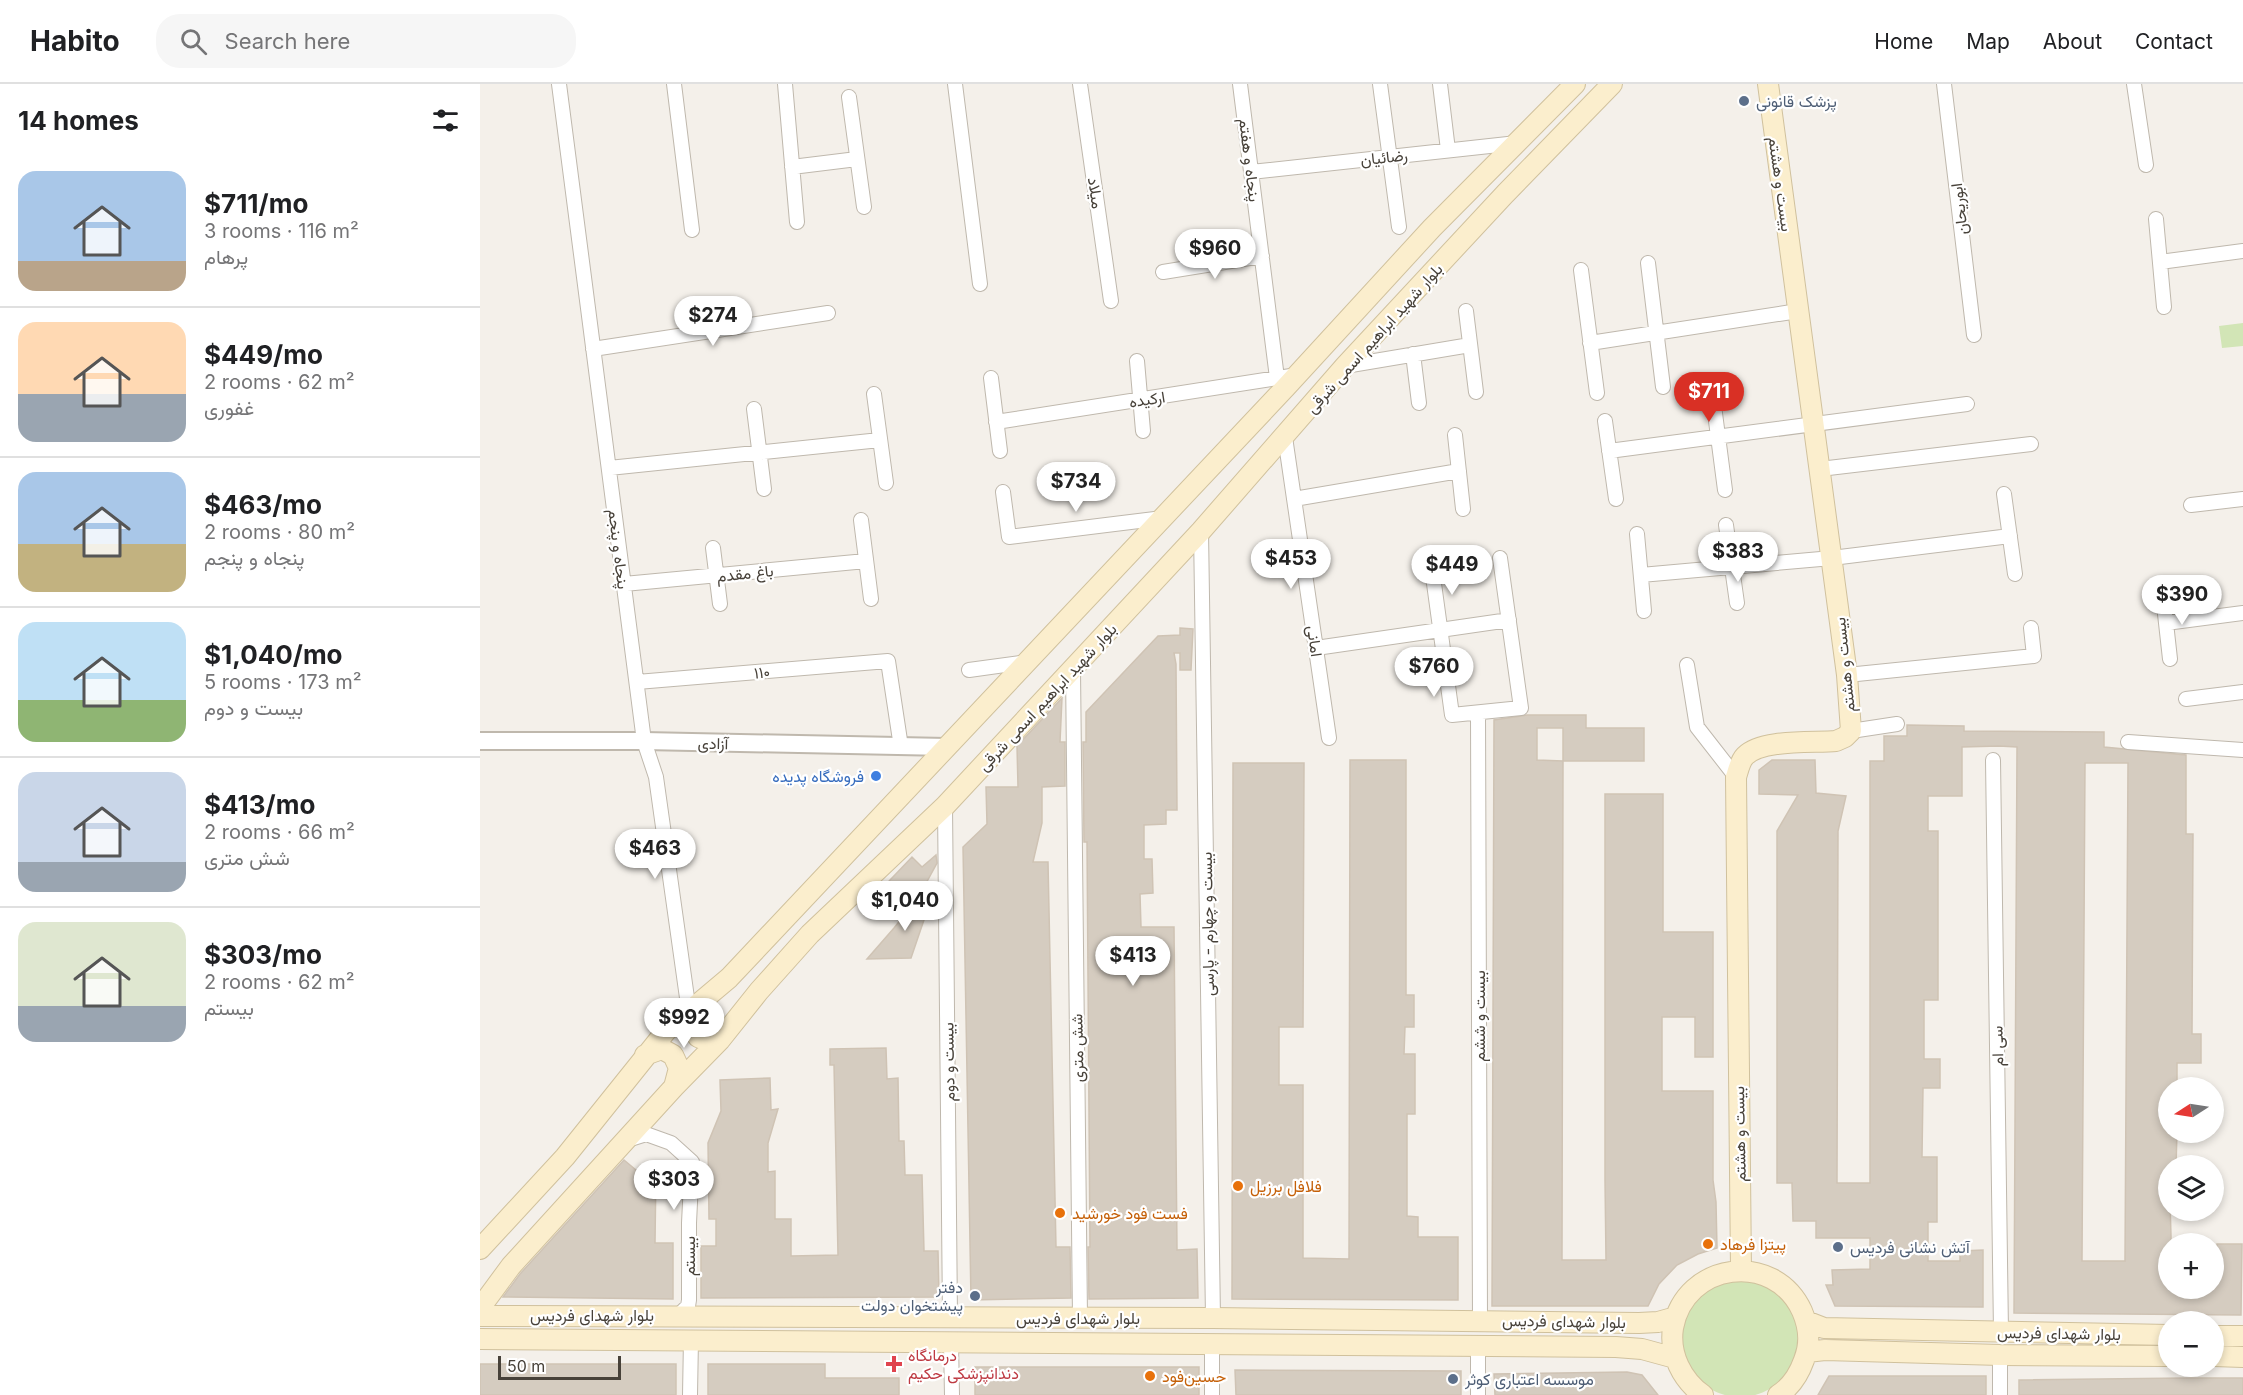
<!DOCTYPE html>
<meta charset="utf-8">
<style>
:root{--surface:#fff;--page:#f6f6f6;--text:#202124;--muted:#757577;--line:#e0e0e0;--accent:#d93025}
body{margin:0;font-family:Inter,Vazirmatn,sans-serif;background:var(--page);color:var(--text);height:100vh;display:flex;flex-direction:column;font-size:22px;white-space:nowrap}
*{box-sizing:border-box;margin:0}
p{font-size:20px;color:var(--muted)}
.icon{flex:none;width:33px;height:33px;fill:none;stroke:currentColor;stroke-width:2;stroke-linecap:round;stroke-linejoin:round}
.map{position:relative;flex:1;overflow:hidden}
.panel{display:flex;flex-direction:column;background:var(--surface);width:480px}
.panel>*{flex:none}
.needle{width:39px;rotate:258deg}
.tools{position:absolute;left:1678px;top:993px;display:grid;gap:12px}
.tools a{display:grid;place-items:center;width:66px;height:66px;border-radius:50%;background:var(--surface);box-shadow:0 3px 9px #0003;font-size:30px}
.scale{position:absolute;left:18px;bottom:15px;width:123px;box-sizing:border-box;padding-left:6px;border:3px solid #474139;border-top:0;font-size:16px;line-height:21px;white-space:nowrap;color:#474139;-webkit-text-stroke:4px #fff;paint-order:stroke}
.price{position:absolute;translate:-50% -51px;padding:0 14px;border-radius:21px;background:#fff;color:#222;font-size:20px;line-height:39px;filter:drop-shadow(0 2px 3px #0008)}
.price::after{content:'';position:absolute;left:50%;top:36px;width:18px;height:14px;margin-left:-9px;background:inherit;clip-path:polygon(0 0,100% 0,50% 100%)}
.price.active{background:var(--accent);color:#fff}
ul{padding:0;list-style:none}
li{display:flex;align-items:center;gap:18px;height:150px;padding:0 18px}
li+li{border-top:2px solid var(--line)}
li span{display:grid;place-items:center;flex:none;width:168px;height:120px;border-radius:18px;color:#555}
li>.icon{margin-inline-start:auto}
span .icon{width:72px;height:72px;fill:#fffc;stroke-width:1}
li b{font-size:26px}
h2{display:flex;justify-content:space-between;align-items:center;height:72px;padding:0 18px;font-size:26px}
header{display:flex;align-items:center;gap:36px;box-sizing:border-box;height:84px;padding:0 30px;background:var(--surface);border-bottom:2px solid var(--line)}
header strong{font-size:28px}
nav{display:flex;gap:33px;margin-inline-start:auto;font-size:21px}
.search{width:420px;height:54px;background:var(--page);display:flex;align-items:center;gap:15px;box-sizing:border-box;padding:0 21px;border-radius:24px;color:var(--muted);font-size:22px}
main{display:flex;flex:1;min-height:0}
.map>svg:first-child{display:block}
.green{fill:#d2e5b6}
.building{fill:#d5ccc0;stroke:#cfc3b4;stroke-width:1.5;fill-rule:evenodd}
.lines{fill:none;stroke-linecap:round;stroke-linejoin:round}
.minor-casing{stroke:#bfb8ad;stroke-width:16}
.tertiary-casing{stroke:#bfb8ad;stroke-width:20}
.secondary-casing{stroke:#d0c19d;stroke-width:22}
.minor{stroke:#fff;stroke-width:14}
.tertiary{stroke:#fff;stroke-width:16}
.secondary{stroke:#fbeecd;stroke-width:20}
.service-dot{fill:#5c6f8a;stroke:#fff;stroke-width:2}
.shop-dot{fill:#3f7fe0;stroke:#fff;stroke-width:2}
.food-dot{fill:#e8710a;stroke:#fff;stroke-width:2}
.health-dot{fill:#e0444e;stroke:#fff;stroke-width:2}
.labels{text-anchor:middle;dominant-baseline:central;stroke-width:4.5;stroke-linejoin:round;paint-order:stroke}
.service-label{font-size:16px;fill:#4e5e75;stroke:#fff;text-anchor:start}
.street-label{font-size:16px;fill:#474139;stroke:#fff}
.shop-label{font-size:16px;fill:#366cbe;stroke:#fff;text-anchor:end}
.food-label{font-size:16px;fill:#c56008;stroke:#fff;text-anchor:start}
.health-label{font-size:16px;fill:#be3a42;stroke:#fff;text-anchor:start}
</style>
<header>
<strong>Habito</strong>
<div class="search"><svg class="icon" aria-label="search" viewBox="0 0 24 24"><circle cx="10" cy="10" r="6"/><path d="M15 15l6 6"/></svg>Search here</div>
<nav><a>Home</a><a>Map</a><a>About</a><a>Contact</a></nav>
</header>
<main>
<section class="panel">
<h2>14 homes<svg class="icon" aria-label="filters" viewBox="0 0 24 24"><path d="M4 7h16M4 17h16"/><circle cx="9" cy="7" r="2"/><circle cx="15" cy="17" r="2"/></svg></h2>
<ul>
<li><span style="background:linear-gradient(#a9c7e8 75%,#b9a48a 0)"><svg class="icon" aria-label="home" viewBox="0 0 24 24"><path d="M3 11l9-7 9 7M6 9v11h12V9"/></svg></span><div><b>$711/mo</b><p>3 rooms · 116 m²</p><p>پرهام</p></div></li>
<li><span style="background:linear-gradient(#ffd9b3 60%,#9aa5b1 0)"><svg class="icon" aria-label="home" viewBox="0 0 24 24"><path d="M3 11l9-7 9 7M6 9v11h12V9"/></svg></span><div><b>$449/mo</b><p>2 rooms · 62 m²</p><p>غفوری</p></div></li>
<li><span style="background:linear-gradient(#a9c7e8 60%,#c2b280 0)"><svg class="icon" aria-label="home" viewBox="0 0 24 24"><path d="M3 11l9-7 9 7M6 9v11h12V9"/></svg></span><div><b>$463/mo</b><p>2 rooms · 80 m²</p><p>پنجاه و پنجم</p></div></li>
<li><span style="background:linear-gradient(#bfe0f5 65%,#8fb573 0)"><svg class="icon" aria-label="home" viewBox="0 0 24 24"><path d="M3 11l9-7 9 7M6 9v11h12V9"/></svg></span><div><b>$1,040/mo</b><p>5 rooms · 173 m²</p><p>بیست و دوم</p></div></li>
<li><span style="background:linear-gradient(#c9d6e8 75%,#9aa5b1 0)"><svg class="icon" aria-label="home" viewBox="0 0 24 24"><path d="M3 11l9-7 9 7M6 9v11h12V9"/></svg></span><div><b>$413/mo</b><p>2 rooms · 66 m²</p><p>شش متری</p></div></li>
<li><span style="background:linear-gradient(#dfe7d0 70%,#9aa5b1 0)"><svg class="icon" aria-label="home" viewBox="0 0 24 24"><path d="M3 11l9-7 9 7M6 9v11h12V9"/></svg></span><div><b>$303/mo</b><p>2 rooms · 62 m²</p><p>بیستم</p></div></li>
</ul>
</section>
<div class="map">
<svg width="1763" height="1311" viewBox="0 0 1763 1311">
<rect width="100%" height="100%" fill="#f4f0ea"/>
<path class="green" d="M1763 239V262L1742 264 1739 242Z
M1201 1254a59 59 0 1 1 118 0a59 59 0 1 1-118 0Z"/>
<path class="building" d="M700 544 713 545 711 586H700V569H694L696 580 697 726H686V740L664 741V775H672L673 809 660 810 661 843H694L697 1166 717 1165 718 1214 609 1215 608 1163H610L607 758H604L603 658H606V628L678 552 700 551Z
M582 614 580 658H585V702L562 703V739L553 778H568L576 1163H590L591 1214 491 1216 483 763 507 740 506 703H538L537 662Z
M1047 631H1106V644H1164V677H1083L1082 1176H1126L1125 1096V710H1183V848H1233V973H1215V933H1182V1007H1233V1096L1236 1118 1237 1164 1218 1170 1197 1181 1179 1200 1168 1222H1012L1014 636ZM1057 644H1083V677L1057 676Z
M1427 641 1484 642V647L1624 648V663L1706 671V750H1713L1712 950H1721V979H1697V1004H1689V1048H1697L1696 1082H1689L1691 1152V1160H1689V1204H1734V1178H1737V1160H1762L1761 1231 1534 1229 1537 663 1519 662 1482 663V712H1448V747H1458V916H1444V975H1460V1004H1443L1442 1073H1457V1138H1448V1177H1480V1167L1503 1166V1223L1355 1222 1346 1201H1353L1352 1186 1390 1185V1154H1336V1137H1313L1312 1099H1297V747L1318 711 1279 710V686L1292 676H1335L1336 709 1366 712 1358 747 1357 1099H1390V677H1404V652H1427ZM1605 679H1648L1645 1177H1602Z
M870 676H926V911H934V943H925L924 970H935V1030H927V1132L938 1133V1153H978V1216L752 1215 753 679H824L823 943H799V1001H823V1174L869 1175Z
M456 771 457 779 438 814 391 816 432 773 442 783Z
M454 813 453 830H446L431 874 387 875 414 844 438 814Z
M406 964 407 995 418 994 419 1057H424L425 1091H442L444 1167H458L459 1213 221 1214V1162H236V1135H229L228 1059 241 1027 240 996 290 994 291 1026 298 1025 288 1059V1088L295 1087V1135H311V1172L358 1171 354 981H350V965Z
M144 1076 156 1086 176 1085 175 1159H193V1215L23 1213 40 1190Z
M0 1280H196V1311H0Z
M228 1280H345V1294H419V1311H228Z
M495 1283H719V1311H495Z
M755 1286 981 1287V1311H756Z
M1147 1288 1162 1291 1178 1311H1015L1014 1290Z
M1349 1292H1506V1311H1338Z
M1707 1294H1763V1311H1539V1296Z"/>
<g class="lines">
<defs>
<path id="minor" d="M79 0 164 657 176 693 209 928
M194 0 212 146
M305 0 317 138
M475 0 500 200
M600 0 631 217
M760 0 797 294
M900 0 919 143
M960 0 968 66
M1464 0 1494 251
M1654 0 1666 81
M369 13 384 123
M312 83 377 75
M771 88 1037 59
M1676 135 1684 223
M1680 178 1763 167
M1168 179 1183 303
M1101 186 1117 309
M683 188 782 172
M986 227 996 308
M1110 259 1318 227
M113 265 348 229
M933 270 939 319
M657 277 663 347
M865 282 990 261
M511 294 520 367
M394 310 406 399
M1233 314 1245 406
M274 325 284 405
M1125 337 1136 415
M516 338 817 291
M975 351 983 425
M805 353 849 654
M1129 367 1487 320
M129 384 400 356
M1340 385 1551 360
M523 408 529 453 683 434
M1524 410 1535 490
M814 415 979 387
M1711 421 1763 415
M381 436 391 515
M1246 441 1257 519
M721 447 733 1234
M1157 450 1164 527
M233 464 240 520
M952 485 972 631 1041 624 1020 474
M1161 491 1352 474 1530 452
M144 500 386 477
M1683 512 1690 575
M1686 539 1763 529
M836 564 1029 536
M1207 581 1217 643 1256 693
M489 586 547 578
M593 586 600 1234
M1367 591 1554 572 1551 544
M157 598 408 577 421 663
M1706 615 1763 608
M998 629 1000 1236
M1371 647 1417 640
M1648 658 1763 666
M1513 676 1521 1248
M465 722 470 1233
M147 1056 166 1050 191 1059 212 1078 209 1139V1216L208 1222 199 1231
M471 1258 472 1311
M732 1261V1311
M998 1263V1311
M1520 1271V1311
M210 1311 211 1255"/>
<path id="tertiary" d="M0 657H164L467 663"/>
<path id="secondary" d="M209 928 210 937 218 953 225 956H240
M165 971 182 965 193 971 199 984 194 1003
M0 1165 85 1073 186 947 249 894 806 303 952 144 1095 0
M1261 1186 1256 693C1258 687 1260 677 1265 672 1282 655 1332 659 1356 657L1365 653 1371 647 1367 591 1288 0
M0 1224 31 1182 194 1003 240 956 279 907 330 850 465 722 721 447 865 282 1025 110 1132 0
M0 1232 733 1234 1159 1239 1178 1238 1196 1233
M1326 1237 1344 1244 1689 1251
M1734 1252H1763
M0 1255 1136 1263 1162 1265 1195 1274
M1327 1268 1345 1266 1520 1271 1689 1272
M1734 1272 1763 1273
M1223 1311C1202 1296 1189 1270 1193 1244 1205 1178 1294 1166 1322 1227 1329 1243 1331 1259 1324 1276 1319 1290 1311 1303 1298 1311"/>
</defs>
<use href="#minor" class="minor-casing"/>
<use href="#tertiary" class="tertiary-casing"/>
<use href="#secondary" class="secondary-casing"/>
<use href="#minor" class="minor"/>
<use href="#tertiary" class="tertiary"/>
<use href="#secondary" class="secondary"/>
</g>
<g class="service-dot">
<circle cx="1264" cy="17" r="6"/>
<circle cx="1358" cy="1163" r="6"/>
<circle cx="495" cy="1212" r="6"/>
<circle cx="973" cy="1295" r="6"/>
</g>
<circle class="shop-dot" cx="396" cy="692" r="6"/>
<g class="food-dot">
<circle cx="758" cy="1102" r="6"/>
<circle cx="580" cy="1129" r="6"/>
<circle cx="1228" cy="1160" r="6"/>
<circle cx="670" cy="1292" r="6"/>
</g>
<path class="health-dot" d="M411 1271h6v6h6v6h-6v6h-6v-6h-6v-6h6z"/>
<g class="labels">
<g class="service-label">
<text x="1276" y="17">پزشک قانونی</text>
<text x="1370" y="1163">آتش نشانی فردیس</text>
<text x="483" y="1203" text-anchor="end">دفتر<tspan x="483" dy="18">پیشتخوان دولت</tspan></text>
<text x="985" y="1295">موسسه اعتباری کوثر</text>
</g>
<g class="street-label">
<text transform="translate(904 73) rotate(-6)">رضائیان</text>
<text transform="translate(770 76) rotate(83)">پنجاه و هفتم</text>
<text transform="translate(1301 100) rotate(82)">بیست و هشتم</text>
<text transform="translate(616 109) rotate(82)">میلاد</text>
<text transform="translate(1479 125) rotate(-97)">ابوریحان</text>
<text transform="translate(894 254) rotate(-48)">بلوار شهید ابراهیم اسمی شرقی</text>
<text transform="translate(667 315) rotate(-9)">ارکیده</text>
<text transform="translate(139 465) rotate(83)">پنجاه و پنجم</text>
<text transform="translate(265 489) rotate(-6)">باغ مقدم</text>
<text transform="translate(835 557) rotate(82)">امانی</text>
<text transform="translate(1364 581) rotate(-96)">بیست و هشتم</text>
<text transform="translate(282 588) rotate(-5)">۱۱۰</text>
<text transform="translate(567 613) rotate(-47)">بلوار شهید ابراهیم اسمی شرقی</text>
<text transform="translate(233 659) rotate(1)">آزادی</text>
<text transform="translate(727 840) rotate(-91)">بیست و چهارم - پارسی</text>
<text transform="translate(999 932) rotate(-90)">بیست و ششم</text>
<text transform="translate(1517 962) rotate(-91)">سی ام</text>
<text transform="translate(597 964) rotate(-91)">شش متری</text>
<text transform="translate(468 978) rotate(-91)">بیست و دوم</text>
<text transform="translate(1259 1050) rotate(-91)">بیست و هشتم</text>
<text transform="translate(209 1172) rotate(-90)">بیستم</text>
<text x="112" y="1231">بلوار شهدای فردیس</text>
<text x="598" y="1234">بلوار شهدای فردیس</text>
<text transform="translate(1084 1237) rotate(1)">بلوار شهدای فردیس</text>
<text transform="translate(1579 1249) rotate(1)">بلوار شهدای فردیس</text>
</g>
<g class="shop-label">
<text x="384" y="692">فروشگاه پدیده</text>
</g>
<g class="food-label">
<text x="770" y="1102">فلافل برزیل</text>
<text x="592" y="1129">فست فود خورشید</text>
<text x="1240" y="1160">پیتزا فرهاد</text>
<text x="682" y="1292">حسین‌فود</text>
</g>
<g class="health-label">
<text x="428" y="1271">درمانگاه<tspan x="428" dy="18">دندانپزشکی حکیم</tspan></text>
</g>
</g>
</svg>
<div class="tools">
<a><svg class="needle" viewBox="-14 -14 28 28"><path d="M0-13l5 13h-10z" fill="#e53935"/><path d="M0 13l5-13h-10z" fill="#757577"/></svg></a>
<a><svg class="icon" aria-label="layers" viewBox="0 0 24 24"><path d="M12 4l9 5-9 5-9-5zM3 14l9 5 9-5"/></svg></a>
<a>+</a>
<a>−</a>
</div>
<div class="scale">50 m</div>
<b class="price" style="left:735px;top:196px">$960</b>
<b class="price" style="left:233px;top:263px">$274</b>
<b class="price active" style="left:1229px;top:339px">$711</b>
<b class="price" style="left:596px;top:429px">$734</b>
<b class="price" style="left:1258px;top:499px">$383</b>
<b class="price" style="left:811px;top:506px">$453</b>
<b class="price" style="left:972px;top:512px">$449</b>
<b class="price" style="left:1702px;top:542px">$390</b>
<b class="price" style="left:954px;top:614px">$760</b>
<b class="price" style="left:175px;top:796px">$463</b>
<b class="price" style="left:425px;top:848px">$1,040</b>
<b class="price" style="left:653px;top:903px">$413</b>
<b class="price" style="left:204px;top:965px">$992</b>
<b class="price" style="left:194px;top:1127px">$303</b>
</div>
</main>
